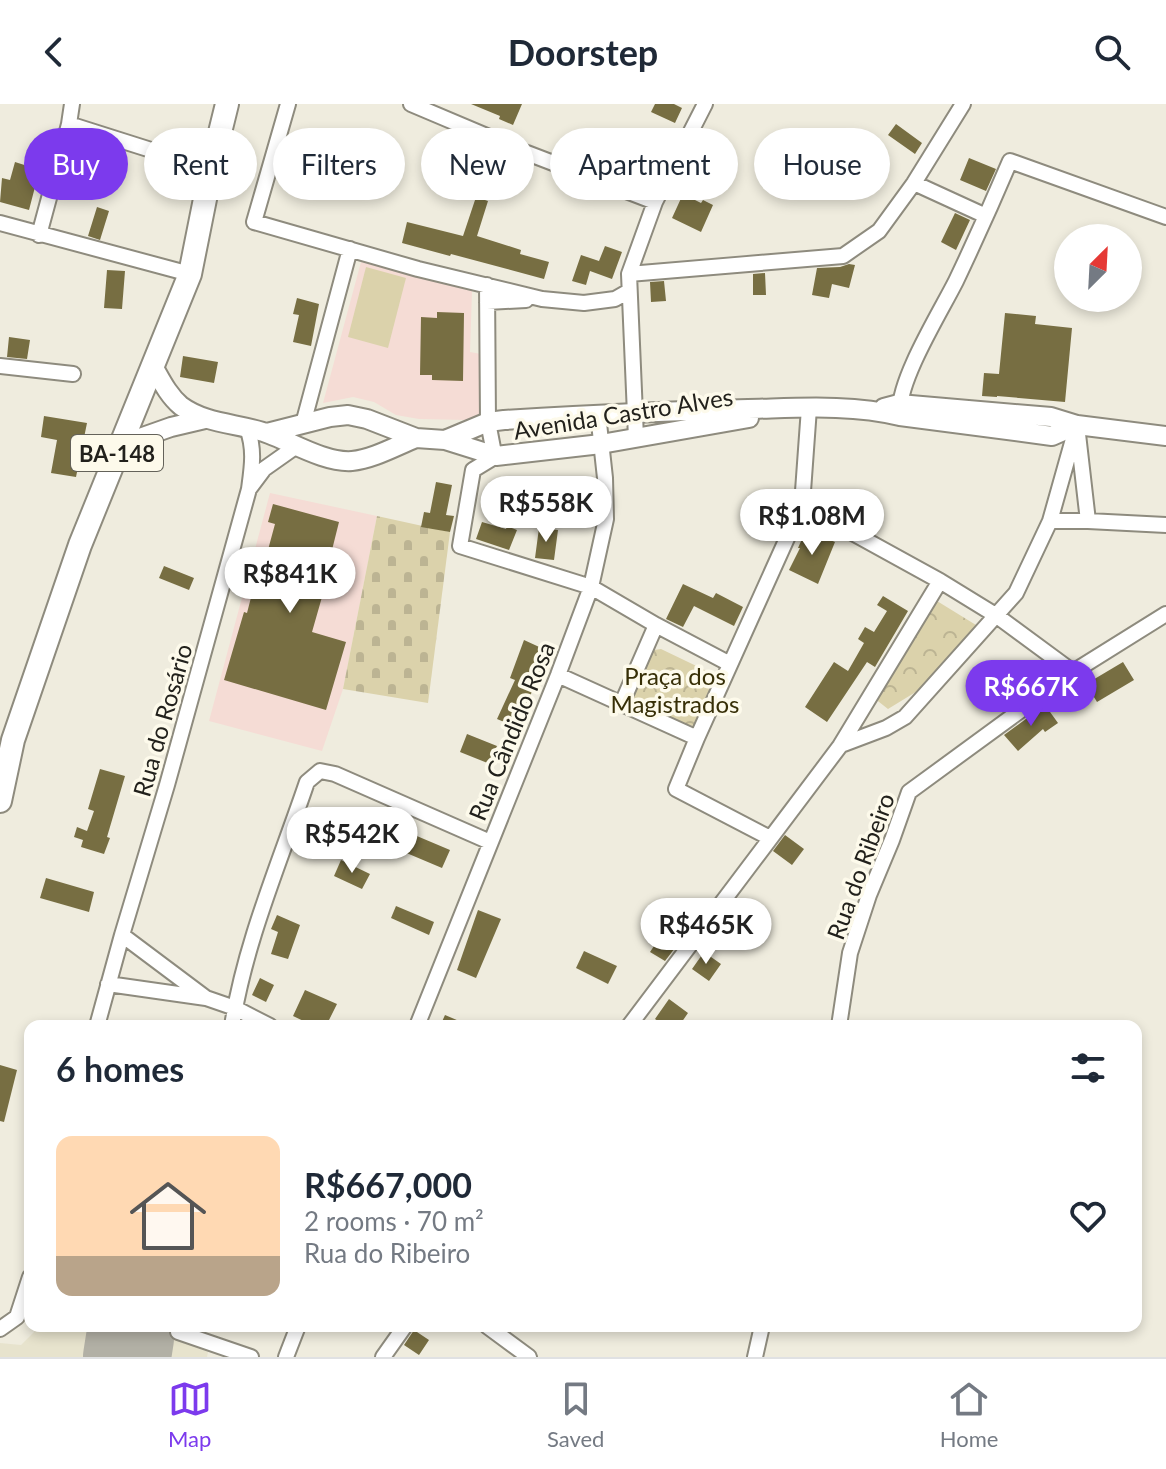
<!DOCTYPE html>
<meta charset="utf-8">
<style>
:root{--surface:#fff;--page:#f2f2f3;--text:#1f2937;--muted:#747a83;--line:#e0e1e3;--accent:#7c3aed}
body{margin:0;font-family:Lato,sans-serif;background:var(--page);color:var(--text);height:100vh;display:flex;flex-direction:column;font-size:30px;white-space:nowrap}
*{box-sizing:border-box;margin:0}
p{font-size:26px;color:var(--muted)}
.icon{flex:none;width:44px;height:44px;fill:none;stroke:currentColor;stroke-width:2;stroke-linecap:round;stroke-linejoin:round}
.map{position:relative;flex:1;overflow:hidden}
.sheet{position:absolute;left:24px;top:916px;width:1118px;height:312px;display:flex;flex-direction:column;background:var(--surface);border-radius:16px;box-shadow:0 4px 12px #0003}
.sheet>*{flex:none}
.guide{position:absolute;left:24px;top:24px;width:1118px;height:72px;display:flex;gap:16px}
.needle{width:52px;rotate:24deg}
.buttons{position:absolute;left:1054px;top:120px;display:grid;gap:16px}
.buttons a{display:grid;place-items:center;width:88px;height:88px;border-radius:50%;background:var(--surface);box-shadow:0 4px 12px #0003;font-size:40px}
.price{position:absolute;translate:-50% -68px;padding:0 18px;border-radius:28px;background:#fff;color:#222;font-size:26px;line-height:52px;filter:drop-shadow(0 2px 4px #0008)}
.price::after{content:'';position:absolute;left:50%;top:48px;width:24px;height:18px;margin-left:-12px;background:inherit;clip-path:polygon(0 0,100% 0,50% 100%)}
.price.active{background:var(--accent);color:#fff}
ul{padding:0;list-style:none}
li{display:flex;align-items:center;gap:24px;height:200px;padding:0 32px}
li+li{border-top:2px solid var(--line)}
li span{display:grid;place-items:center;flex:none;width:224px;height:160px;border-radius:16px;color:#555}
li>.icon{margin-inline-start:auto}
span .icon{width:96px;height:96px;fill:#fffc;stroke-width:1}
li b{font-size:34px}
h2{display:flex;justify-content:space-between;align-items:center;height:96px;padding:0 32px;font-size:34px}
.pill{padding:0 28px;border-radius:36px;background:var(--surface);box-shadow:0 4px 12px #0003;font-size:28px;line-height:72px}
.pill.active{background:var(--accent);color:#fff}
header{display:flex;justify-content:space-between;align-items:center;height:104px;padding:0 32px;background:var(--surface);font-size:36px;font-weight:700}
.menu{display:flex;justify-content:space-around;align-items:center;height:112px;border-top:2px solid var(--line);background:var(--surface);font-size:22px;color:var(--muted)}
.menu a{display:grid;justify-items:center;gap:4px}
.menu .active{color:var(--accent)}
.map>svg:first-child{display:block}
.built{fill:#e7e3cd}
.education{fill:#f5dcd5}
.cemetery{fill:url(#cemetery-stones)}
.park{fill:url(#park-crowns)}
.pitch{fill:#dbd2ab}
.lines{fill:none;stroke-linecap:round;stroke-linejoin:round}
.runway{stroke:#b2b0a5;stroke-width:88}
.building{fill:#776e42}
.street-casing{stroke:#8e8b7e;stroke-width:18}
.secondary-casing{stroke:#8e8b7e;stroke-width:22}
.primary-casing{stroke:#8e8b7e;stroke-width:26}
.street{stroke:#fff;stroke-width:14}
.secondary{stroke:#fff;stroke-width:18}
.primary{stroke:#fff;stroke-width:22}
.labels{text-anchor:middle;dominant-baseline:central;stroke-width:7;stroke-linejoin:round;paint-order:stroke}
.shield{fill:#fdfaeb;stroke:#64625a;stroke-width:2}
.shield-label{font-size:22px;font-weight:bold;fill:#22211c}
.street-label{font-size:24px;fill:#22211c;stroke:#fdfaeb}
.park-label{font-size:24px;fill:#372f07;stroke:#fdfaeb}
</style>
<header><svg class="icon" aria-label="back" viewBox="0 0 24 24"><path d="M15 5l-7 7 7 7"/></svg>Doorstep<svg class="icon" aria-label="search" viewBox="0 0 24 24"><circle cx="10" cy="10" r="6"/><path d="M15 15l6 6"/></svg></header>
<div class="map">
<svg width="1166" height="1253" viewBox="0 0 1166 1253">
<defs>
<pattern id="cemetery-stones" width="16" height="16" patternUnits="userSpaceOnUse" patternTransform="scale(2)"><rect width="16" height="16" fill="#dbd2ab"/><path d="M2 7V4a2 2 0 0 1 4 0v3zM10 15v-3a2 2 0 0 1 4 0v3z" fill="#bcb493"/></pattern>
<pattern id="park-crowns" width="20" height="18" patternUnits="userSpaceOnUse" patternTransform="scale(2)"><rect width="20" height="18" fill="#dbd2ab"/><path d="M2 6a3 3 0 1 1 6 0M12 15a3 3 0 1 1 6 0" fill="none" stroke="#bcb493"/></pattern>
</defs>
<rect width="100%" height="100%" fill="#efecde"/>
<path class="built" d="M40 1222H172L170 1232 208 1248 207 1253H0V1239L21 1241Z"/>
<path class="education" d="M361 158 472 187 470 248 481 250 482 313 467 316 419 315 396 311 374 298 353 293 323 299Z
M270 389 377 412 343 585 322 647 209 617Z"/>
<path class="cemetery" d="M377 412 450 428 428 599 343 585Z"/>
<path class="park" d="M937 497 976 521 919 586 888 605 874 594Z
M661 545 711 569 714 582 699 619 694 622 685 621 636 601 632 595 650 549 654 546Z"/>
<path class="pitch" d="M366 163 406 174 388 244 348 233Z"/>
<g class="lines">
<path class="runway" d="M127 1253 130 1234"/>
</g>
<path class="building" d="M471 0H522L513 21 499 15 500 12Z
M655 0H674L682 4 675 19 651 8Z
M896 20 922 39 915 50 888 31Z
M297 42 310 47 303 68 290 63Z
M638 48 653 55 647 69 631 62Z
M969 54 996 65 986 87 960 76Z
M15 58 37 65 32 82 35 83 29 106 0 98 2 74 10 76Z
M683 90 701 99 703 96 713 101 701 128 672 114Z
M476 93 488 97 477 132 521 146 520 150 549 158 544 175 451 150 450 152 402 139 407 118 463 132Z
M97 103 109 107 100 136 88 132Z
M955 109 970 116 956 146 941 138Z
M605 142 622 148 612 175 590 167 586 181 572 177 581 151 599 157Z
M849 160 855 161 849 184 832 180 829 194 812 191 817 164 840 163Z
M107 166 125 167 122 205 104 204Z
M765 169 766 191H753V170Z
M664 177 666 197 651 198 650 178Z
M297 194 319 200 311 242 293 238 299 211 293 210Z
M437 208 464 209 463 277 432 276V271H420L421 213 437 214Z
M1005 209 1036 212 1035 220 1072 224 1065 298 997 292V293L982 292 984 269 999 270Z
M9 233 30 236 27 255 7 253Z
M183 252 218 258 214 279 180 273Z
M44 312 87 319 76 373 51 369 57 336 41 333Z
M436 378 452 381 446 411 454 412 450 428 421 423 424 408 430 409Z
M273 400 339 418 330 454 334 455 328 479H326L312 528 346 538 326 606 224 576 244 508 247 509 255 478 259 479 275 420 268 418Z
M482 418 506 425 507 422 517 426 509 446 476 435Z
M539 424 558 426 554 456 535 454Z
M806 426 835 438 818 480 789 466 800 444H798Z
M164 462 194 474 189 486 159 474Z
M683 480 713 494 716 489 743 503 734 522 694 502 683 523 666 515Z
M883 492 908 507 875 563 867 558 827 618 805 603 834 558 848 567 864 539 858 535 865 523 874 528 887 507 877 501Z
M524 536 548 547 525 605 529 606 521 625 497 615 515 576 510 574Z
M1123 558 1134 576 1097 598 1086 580Z
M1045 601 1058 619 1045 628 1043 625 1018 647 1004 631Z
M467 630 497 642 490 660 460 648Z
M100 665 125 672 107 733 110 734 104 750 81 743 83 736 74 733 77 723 87 727 94 707 88 705Z
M405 727 450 746 442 764 397 745Z
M785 731 804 745 792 761 773 747Z
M341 756 370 770 362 785 334 772Z
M46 774 94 788 89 808 40 794Z
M396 802 434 818 429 831 391 814Z
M478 806 501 815 476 874 457 866Z
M277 811 300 821 288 855 271 850 278 828 271 825Z
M662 830 678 840 665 857 650 848Z
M584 847 617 862 608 880 576 864Z
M704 848 721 860 709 877 692 865Z
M260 874 274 881 266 898 252 891Z
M305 886 337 900 326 922H314L293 912Z
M669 895 688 909 679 922H665L655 915Z
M445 911 471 922H440Z
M0 961 17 966 4 1018 0 1017Z
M414 1226 429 1236 419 1251 404 1241Z"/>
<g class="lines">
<defs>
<path id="street" d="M288 0 254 118 418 165 542 195 584 199 615 195 629 187
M411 0 527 49 655 98
M69 20 211 65
M914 79 986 112
M0 119 190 170
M39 131 69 20 72 0
M629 170 843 152 879 127 914 79 963 0
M487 181 488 318 493 344 496 352 473 366 460 442 591 483 656 521 730 560
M487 198 526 196
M0 262 73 270
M900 308C898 276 941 207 956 177 975 137 993 97 1010 57L1166 113
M303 320 350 145
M247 324C255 345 252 363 249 385
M1078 330 1088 417
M636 334 629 170 655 98 705 0
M802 401 940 477 997 512 1073 568
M1050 417H1088L1166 421
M558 571 697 634
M622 599 656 521
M841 641 886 624 905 613 1016 489 1050 417 1077 321
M770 734 676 685 697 634 802 401 809 304
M108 880 206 894 122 831
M206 894 235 904 270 922
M97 922 122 831 167 681 249 385 264 365 298 341
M232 922C245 838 280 758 307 678L320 667 335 670 490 738
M417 922 558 571 591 483 606 415 605 374 598 310
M629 922 840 642 940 477
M839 922 850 849 869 791 892 736 909 688 1073 568 1166 510
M179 1222 178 1228 251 1253
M487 1222 529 1253
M0 1225 17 1213 30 1173
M286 1253 298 1222
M383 1253 405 1222
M755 1253 762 1222"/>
<path id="secondary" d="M153 262C161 276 168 291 181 302 207 321 240 319 269 330 293 339 326 359 352 357 373 355 396 342 416 334
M884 304 899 300 1051 313 1077 321 1166 332
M267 329 330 313 348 311 367 315 416 334 445 336 496 352 601 340 749 314
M445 336 488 318 504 316C585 311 666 307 748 305 798 304 851 300 900 312L1052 332 1077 321
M120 341 171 323 205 315"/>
<path id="primary" d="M0 697 13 636 80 441 190 170 211 65 227 0"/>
</defs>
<use href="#street" class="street-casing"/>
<use href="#secondary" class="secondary-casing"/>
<use href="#primary" class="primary-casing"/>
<use href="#street" class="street"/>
<use href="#secondary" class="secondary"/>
<use href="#primary" class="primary"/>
</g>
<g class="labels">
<rect class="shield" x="71" y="331" width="92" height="36" rx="6"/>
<g class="shield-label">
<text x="117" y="349">BA-148</text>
</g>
<g class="street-label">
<text transform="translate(623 309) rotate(-9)">Avenida Castro Alves</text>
<text transform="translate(162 616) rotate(-74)">Rua do Rosário</text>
<text transform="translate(511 627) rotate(-68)">Rua Cândido Rosa</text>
<text transform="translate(860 762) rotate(-70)">Rua do Ribeiro</text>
</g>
<g class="park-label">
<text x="675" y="571">Praça dos<tspan x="675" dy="28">Magistrados</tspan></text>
</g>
</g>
</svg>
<div class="buttons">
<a><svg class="needle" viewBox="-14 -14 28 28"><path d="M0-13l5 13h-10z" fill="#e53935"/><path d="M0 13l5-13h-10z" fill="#747a83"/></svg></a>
</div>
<b class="price" style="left:546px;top:440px">R$558K</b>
<b class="price" style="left:812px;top:453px">R$1.08M</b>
<b class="price" style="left:290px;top:511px">R$841K</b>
<b class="price active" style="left:1031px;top:624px">R$667K</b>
<b class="price" style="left:352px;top:771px">R$542K</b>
<b class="price" style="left:706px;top:862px">R$465K</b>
<div class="guide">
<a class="pill active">Buy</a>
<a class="pill">Rent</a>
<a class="pill">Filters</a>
<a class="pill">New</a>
<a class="pill">Apartment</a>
<a class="pill">House</a>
</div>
<section class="sheet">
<h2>6 homes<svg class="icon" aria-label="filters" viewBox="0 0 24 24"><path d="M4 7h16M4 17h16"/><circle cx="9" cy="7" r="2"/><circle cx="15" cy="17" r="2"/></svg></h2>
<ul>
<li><span style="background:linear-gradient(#ffd9b3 75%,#b9a48a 0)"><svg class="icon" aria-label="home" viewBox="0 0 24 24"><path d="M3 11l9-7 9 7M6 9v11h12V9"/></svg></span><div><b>R$667,000</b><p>2 rooms · 70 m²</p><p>Rua do Ribeiro</p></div><svg class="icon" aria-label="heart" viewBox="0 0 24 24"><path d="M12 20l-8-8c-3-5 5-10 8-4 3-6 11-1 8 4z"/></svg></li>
</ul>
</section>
</div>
<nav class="menu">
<a class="active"><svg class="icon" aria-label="map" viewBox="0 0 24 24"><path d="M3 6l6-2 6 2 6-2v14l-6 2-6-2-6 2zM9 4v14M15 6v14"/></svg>Map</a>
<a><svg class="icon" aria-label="saved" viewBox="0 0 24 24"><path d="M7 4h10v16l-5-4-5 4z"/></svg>Saved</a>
<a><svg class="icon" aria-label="home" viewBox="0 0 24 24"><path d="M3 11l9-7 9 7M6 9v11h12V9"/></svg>Home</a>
</nav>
